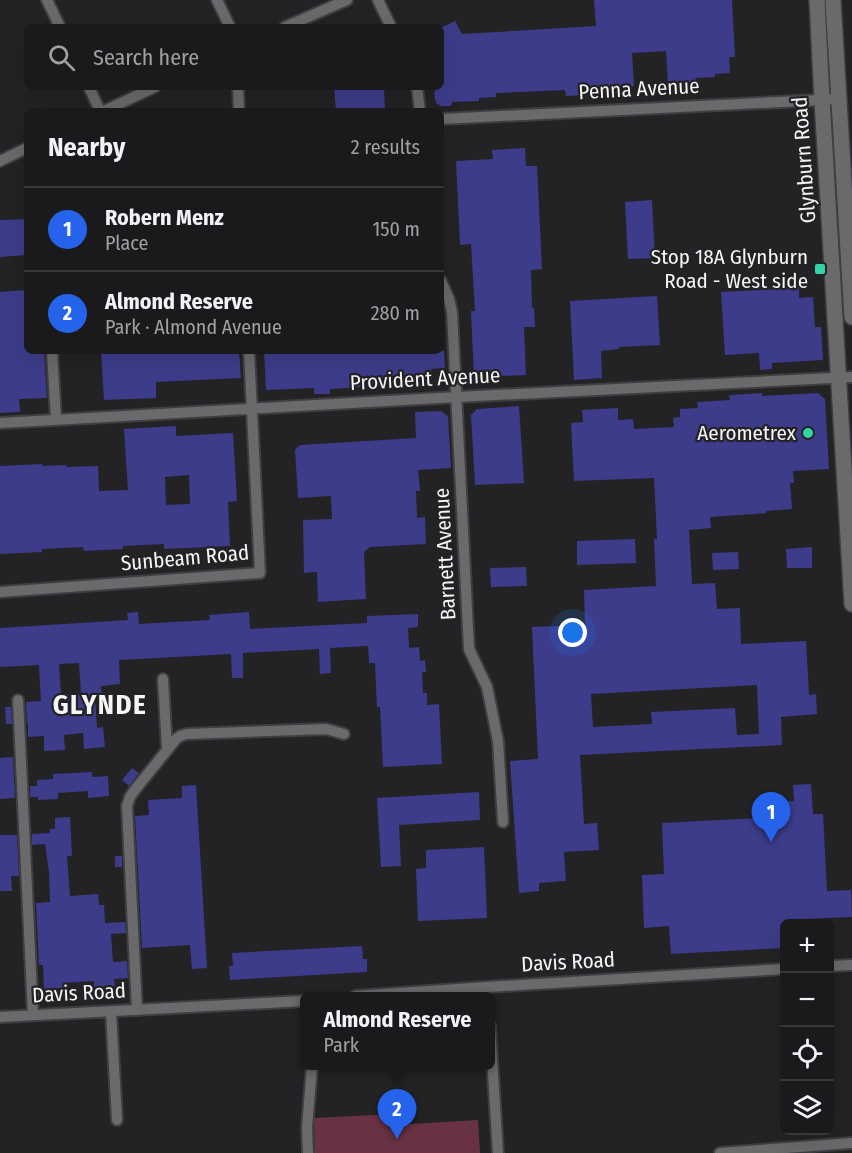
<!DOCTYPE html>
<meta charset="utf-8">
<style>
:root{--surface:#1a1a1c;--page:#232325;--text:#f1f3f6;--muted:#9fa1a3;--line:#38383b;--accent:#2563eb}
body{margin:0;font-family:"Fira Sans Condensed",sans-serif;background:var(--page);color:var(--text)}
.controls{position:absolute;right:18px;bottom:18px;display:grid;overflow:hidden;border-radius:9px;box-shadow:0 6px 24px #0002}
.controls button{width:54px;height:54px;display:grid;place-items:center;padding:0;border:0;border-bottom:2px solid var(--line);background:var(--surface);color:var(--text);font:30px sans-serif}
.you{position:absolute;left:573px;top:633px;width:21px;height:21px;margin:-15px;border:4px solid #fff;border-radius:50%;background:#1a73e8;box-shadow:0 0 0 9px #1a73e833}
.badge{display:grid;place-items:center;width:39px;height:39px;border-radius:50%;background:var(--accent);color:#fff;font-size:20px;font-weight:700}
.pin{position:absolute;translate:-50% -50px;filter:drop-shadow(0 2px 3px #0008)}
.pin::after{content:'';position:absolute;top:32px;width:21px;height:18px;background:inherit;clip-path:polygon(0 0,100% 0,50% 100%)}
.popup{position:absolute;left:300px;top:992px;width:195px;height:78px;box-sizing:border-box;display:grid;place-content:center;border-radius:9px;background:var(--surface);filter:drop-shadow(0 2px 4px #0005);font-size:20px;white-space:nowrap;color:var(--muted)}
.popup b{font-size:22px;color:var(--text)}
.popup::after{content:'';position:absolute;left:50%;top:100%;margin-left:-12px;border:12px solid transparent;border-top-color:var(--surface)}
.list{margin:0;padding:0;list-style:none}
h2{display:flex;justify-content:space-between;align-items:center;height:78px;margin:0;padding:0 24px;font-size:26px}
h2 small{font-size:20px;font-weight:400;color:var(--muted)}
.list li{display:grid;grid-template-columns:39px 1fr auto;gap:18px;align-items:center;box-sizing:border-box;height:84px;padding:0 24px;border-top:2px solid var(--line)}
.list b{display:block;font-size:22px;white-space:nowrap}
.list p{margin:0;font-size:20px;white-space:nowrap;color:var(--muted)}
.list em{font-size:20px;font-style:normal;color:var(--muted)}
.icon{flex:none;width:33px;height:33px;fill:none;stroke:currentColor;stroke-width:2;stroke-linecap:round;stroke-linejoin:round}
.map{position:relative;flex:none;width:852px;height:1153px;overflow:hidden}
.search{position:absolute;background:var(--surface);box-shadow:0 6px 24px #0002;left:24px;top:24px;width:420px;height:66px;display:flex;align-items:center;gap:15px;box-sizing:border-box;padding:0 21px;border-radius:9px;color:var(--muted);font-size:22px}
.panel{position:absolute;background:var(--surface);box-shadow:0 6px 24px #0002;left:24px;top:108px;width:420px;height:246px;border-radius:9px}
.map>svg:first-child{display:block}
.green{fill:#693242}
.building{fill:#3d3c8a;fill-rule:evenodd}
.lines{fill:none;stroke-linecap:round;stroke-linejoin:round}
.minor-casing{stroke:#3f3e41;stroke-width:14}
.secondary-casing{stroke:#3f3e41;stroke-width:18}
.minor{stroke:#6a696c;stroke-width:10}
.secondary{stroke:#6a696c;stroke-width:15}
.poi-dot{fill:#35d4a7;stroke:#232225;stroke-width:2}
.labels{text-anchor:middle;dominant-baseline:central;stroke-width:4.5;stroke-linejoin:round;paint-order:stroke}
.street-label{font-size:21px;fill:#f5f4f6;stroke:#232225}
.poi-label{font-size:21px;fill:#f5f4f6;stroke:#232225;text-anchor:end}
.district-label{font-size:27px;font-weight:bold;letter-spacing:1.5px;fill:#f5f4f6;stroke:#232225}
</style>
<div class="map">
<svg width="852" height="1153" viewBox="0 0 852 1153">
<rect width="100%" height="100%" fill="#232225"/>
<path class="green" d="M395,1114l1,11 82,-5 2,33h-165l-1,-35z"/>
<path class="building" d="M594,0h138l3,57h-6l1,16 -15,1v3l-19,1v6l-28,1 -2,-34 -34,2 2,33 -35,2 1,6 -34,2 -1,-6 -69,3v4l-17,1v3l-27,1 -1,4h-10l-5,-3 -2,-9 3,-7h4v-59l14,-7 7,13 134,-8z
M334,87h50l1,24h-49z
M525,148l1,18h11l5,103 -11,1 1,38h2l1,19h-11l2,48 -52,2 -3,-66h4l-4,-67 -11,1 -4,-84 37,-2 -1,-9z
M652,200l3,58 -27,1 -3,-57z
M27,219v36l-27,2v-37z
M799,288v10l14,-1 2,30h6l2,33 -51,3v6l-12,1 -1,-17 -34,2 -4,-63z
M27,290v61h17l3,47 -28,1 1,13 -20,1v-121z
M657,296l3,49 -41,2v2l-18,2 1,27 -28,2 -4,-79z
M101,351h138l2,27 -85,4v16l-52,2z
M264,351h180l1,17 -14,1 1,10 -56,3v4l-46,3v5h-16v-6l-48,2z
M762,393v3l56,-3 7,6 4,70 -36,2 1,12h-4l2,26 -26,2v2l-56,4 1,11 -22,2 3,54 23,-1 2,26 23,-1 1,36 65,-3 3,54 7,-1 1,20 -36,3 1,28 -202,10 4,69 13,-1 2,27 -35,2 2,29 -27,2v8l-20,2 -9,-132 28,-2 -6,-132 53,-2 -1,-35 72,-4 -2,-47h3l-3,-61 -80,3 -3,-58 12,-1 -1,-12 36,-2v12l15,-1 1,10 40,-2 -1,-9 7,-1v-8l18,-1 -1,-6 33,-2 -1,-5zM757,685l2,49 -22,1 -2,-27 -84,4 1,12 -59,3 -2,-33z
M519,406l5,77 -49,2 -4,-70 6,-6z
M441,411l7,5 3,52 -33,2 2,21h-4l1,27 8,-1 1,27 -56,3 -6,5 2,47 -48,3 -1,-30 -13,1 -1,-53 29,-1 -1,-23 -33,2 -3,-48 5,-5 116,-7 -1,-26z
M176,426v10l57,-3 4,68 -9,1 2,44 -66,3v-5l-41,2v3l-39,2 -1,-4 -41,2v3l-42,2v-88l42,-2v2l24,-1 1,2 31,-1 1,25 29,-1 -4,-61zM189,475l1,29 -24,1 -1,-28z
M635,539l1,24 -59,2v-24z
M812,547v21h-25l-1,-19z
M738,552l1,17 -26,1 -1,-17z
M526,567l1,19 -36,1 -1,-19z
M138,612l1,12 71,-4 -1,-5 40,-3 1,17 117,-6v-7l51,-2v13l-10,1 1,20 10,-1 1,14 5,-1 1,12h-4l1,21h4v12l12,-1 3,60 -59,3 -3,-60h-3l-2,-44h-6l-1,-17 -38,2 1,25 -11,1 -1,-25 -76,4v25h-11l-1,-24 -112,6 1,24 -19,2 1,11h-7l2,31 6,-1 2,20 -21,2 -1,-16 -19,2 1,15 -21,1v-15l-16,1v-14h-1l-1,-21 15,-1 -2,-36 -39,2v-39l128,-8 -1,-7zM79,663l2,31 -20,1 -2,-31z
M5,707h6l1,17h-6z
M13,757l2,41 -15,1v-41z
M132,768l7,5 -10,13 -7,-6z
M92,772v5l16,-1 1,20 -21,2v-7l-30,2v6l-20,1v-3h-8v-11h7v-6l16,-1v-5z
M811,784l2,30h10l4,77 24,-1 1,27 -68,3v28l-113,6 -2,-28 -25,2 -2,-53 22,-1 -2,-51 114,-6 -1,-15 19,-1 -1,-16z
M196,785l11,183 -15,1 -2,-24 -48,3 -7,-132 14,-1 -1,-15 34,-2v-12z
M479,792l1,28 -81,5 2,41 -20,1 -4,-69z
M70,817l2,39h-5l3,40 28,-2 1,11h5l1,18 20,-1 1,11 -15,1 2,28 14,-1 1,17 -14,1 1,7 -21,1v-6l-30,2v5l-20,1 -1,-24h-4l-3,-62 14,-1 -1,-29 -4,-29 -13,1v-11l18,-1v-4h5v-11z
M0,835h17l2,41h-8l1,15h-12z
M484,847l3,71 -69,3 -2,-52 10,-1v-18z
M115,856h7v11h-7z
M362,946l1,13h4v13l-137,8 -1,-14h4l-1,-13z"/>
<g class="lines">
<defs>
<path id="minor" d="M47,0l13,27
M217,0l13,27
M378,0l13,27
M285,27l62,-27
M89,87l11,24
M238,87l1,24
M417,87l3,24
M104,111l51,-24
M441,119l398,-20
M0,161l27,-13
M441,281l8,18 3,13 17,337 18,38 11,54 5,81
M52,351l4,68
M0,423l457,-26 395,-20
M0,592l260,-19 -11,-222
M163,679l4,70
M18,700l15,315
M830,966l22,-1
M355,996l132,-9 297,-18
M137,1010l-10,-204 3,-9 4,-6 42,-52 4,-3 7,-2 139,-5 18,5
M111,1012l6,108
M0,1017l304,-16
M490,1026l8,127
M308,1153l-1,-25 5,-62
M720,1153l132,-10"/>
<path id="secondary" d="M817,0l5,100 30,504
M833,0l19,317"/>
</defs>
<use href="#minor" class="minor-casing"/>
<use href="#secondary" class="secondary-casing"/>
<use href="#minor" class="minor"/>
<use href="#secondary" class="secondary"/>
</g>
<g class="poi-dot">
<rect x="814" y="263" width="12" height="12" rx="3"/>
<circle cx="808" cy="433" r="6"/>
</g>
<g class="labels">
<g class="street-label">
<text transform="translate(639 89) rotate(-3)">Penna Avenue</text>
<text transform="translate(804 160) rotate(-94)">Glynburn Road</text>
<text transform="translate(425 379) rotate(-3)">Provident Avenue</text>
<text transform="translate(445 554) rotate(-93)">Barnett Avenue</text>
<text transform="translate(185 558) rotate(-5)">Sunbeam Road</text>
<text transform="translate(568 962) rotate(-3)">Davis Road</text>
<text transform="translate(79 993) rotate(-3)">Davis Road</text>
</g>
<g class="poi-label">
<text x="808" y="257">Stop 18A Glynburn<tspan x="808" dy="24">Road - West side</tspan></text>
<text x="796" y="433">Aerometrex</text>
</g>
<g class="district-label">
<text x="100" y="705">GLYNDE</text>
</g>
</g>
</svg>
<div class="controls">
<button>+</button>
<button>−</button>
<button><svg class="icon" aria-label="locate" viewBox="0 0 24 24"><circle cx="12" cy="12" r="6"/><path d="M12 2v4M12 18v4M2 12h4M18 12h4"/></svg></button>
<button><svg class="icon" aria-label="layers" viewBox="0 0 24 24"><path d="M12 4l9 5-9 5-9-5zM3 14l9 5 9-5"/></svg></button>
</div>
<div class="you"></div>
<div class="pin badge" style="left:771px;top:842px">1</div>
<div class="pin badge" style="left:397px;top:1139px">2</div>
<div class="popup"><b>Almond Reserve</b>Park</div>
<div class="search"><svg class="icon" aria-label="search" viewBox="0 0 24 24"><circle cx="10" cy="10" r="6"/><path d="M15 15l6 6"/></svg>Search here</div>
<section class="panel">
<h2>Nearby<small>2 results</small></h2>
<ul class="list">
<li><span class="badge">1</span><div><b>Robern Menz</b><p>Place</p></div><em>150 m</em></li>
<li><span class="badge">2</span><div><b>Almond Reserve</b><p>Park · Almond Avenue</p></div><em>280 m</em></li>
</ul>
</section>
</div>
